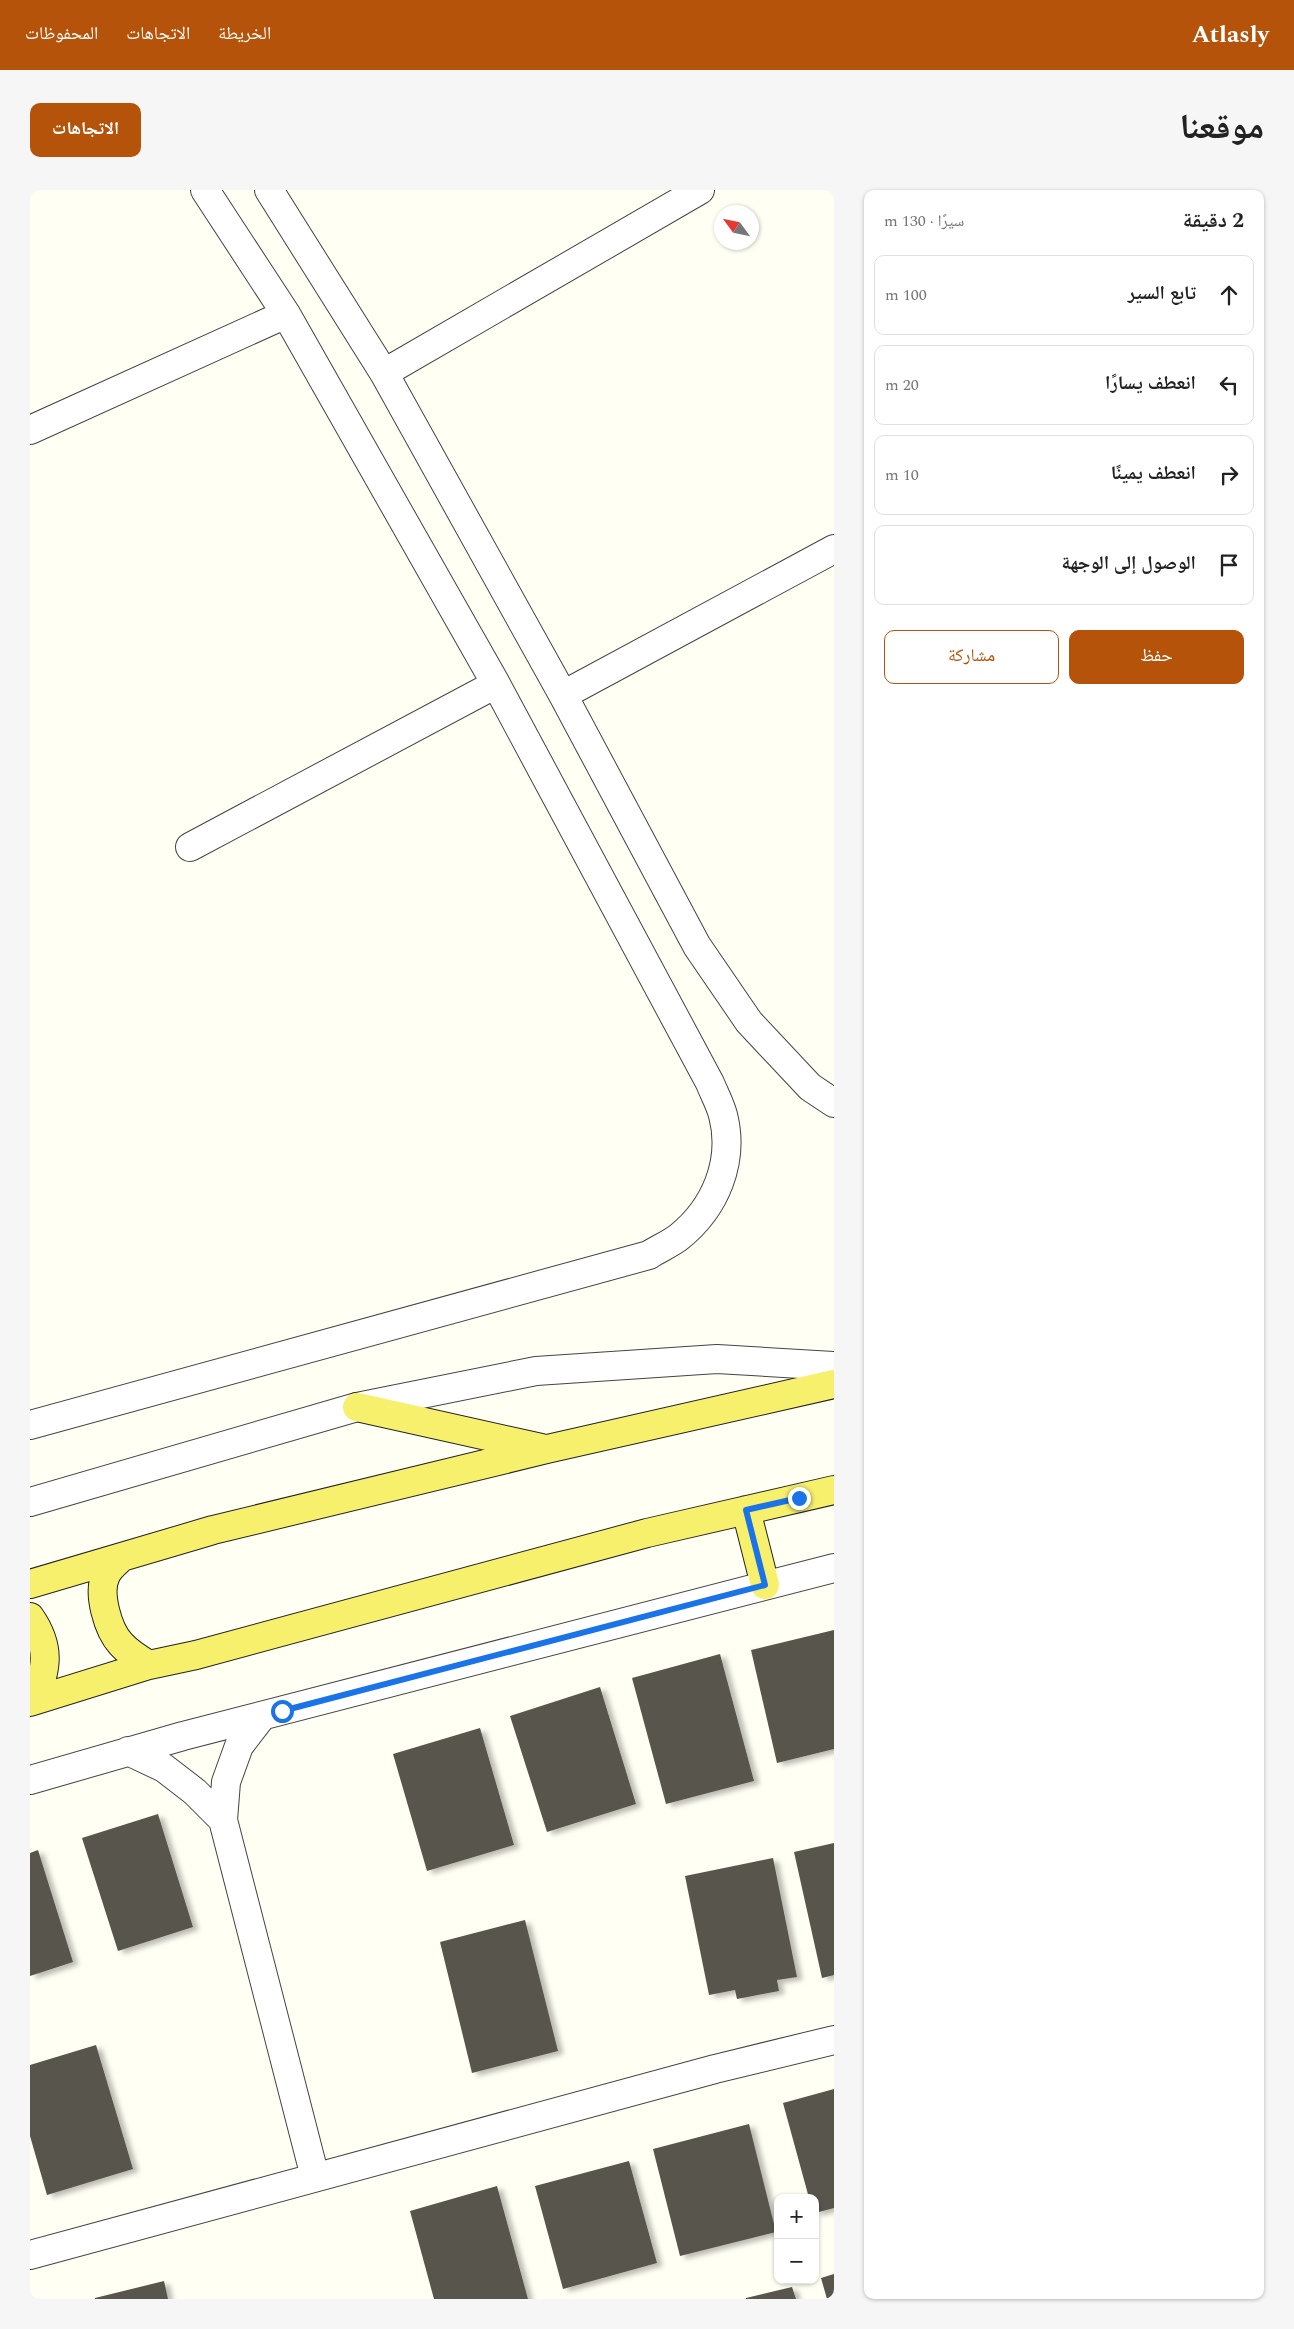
<!DOCTYPE html>
<html lang="ar">
<meta charset="utf-8">
<style>
:root{--surface:#fff;--page:#f6f6f6;--text:#222;--muted:#767676;--line:#e0e0e0;--accent:#b45309}
body{margin:0;font-family:Spectral,"Noto Naskh Arabic",serif;background:var(--page);color:var(--text);direction:rtl}
.controls{position:absolute;right:15px;bottom:15px;display:grid;overflow:hidden;border-radius:10px;box-shadow:0 1px 4px #0004}
.controls button{width:45px;height:45px;display:grid;place-items:center;padding:0;border:0;border-bottom:1px solid var(--line);background:var(--surface);color:var(--text);font:25px sans-serif}
.compass{position:absolute;left:684px;top:15px;width:45px;height:45px;border-radius:50%;background:var(--surface);box-shadow:0 1px 4px #0004;rotate:303deg}
.stop{position:absolute;width:15px;height:15px;margin:-11px;border:4px solid #1a73e8;border-radius:50%;background:#fff}
.stop.end{background:#1a73e8;border-color:#fff;box-shadow:0 1px 5px #0008}
.list{margin:0;padding:0;list-style:none}
h2{display:flex;justify-content:space-between;align-items:center;height:65px;margin:0;padding:0 20px;font-size:21px}
h2 small{font-size:16px;font-weight:400;color:var(--muted)}
.list li{display:grid;grid-template-columns:32px 1fr auto;gap:15px;align-items:center;box-sizing:border-box;height:80px;margin:0 10px 10px;padding:0 10px;border:1px solid var(--line);border-radius:10px}
.list b{display:block;font-size:19px;white-space:nowrap}
.list em{font-size:16px;font-style:normal;color:var(--muted)}
.actions{display:flex;gap:10px;padding:15px 20px}
.actions a{flex:1;padding:11px 0;border:1px solid var(--accent);border-radius:10px;text-align:center;font-size:18px;color:var(--accent)}
.actions .main{background:var(--accent);color:#fff}
.icon{flex:none;width:28px;height:28px;fill:none;stroke:currentColor;stroke-width:2;stroke-linecap:round;stroke-linejoin:round}
.map{position:relative;flex:none;width:804px;height:2109px;overflow:hidden;direction:ltr;border-radius:10px}
header{display:flex;align-items:center;gap:30px;box-sizing:border-box;height:70px;padding:0 25px;background:var(--accent);color:#fff}
header strong{font-size:24px}
nav{display:flex;gap:28px;margin-inline-start:auto;font-size:18px}
.intro{display:flex;align-items:center;justify-content:space-between;box-sizing:border-box;height:120px;padding:0 30px}
h1{margin:0;font-size:35px}
.button{padding:12px 22px;border-radius:10px;background:var(--accent);color:#fff;font-size:18px;font-weight:700}
main{display:flex;gap:30px;padding:0 30px}
aside{flex:1;background:var(--surface);border-radius:10px;box-shadow:0 1px 4px #0004}
.map>svg:first-child{display:block}
.building{fill:#59544d;filter:url(#shadow)}
.lines{fill:none;stroke-linecap:round;stroke-linejoin:round}
.minor-casing{stroke:#444;stroke-width:30}
.major-casing{stroke:#222;stroke-width:30}
.minor{stroke:#fff;stroke-width:28}
.major{stroke:#f7f06c;stroke-width:28}
.route{stroke:#1a73e8;stroke-width:6}
</style>
<header>
<strong>Atlasly</strong>
<nav><a>الخريطة</a><a>الاتجاهات</a><a>المحفوظات</a></nav>
</header>
<div class="intro"><h1>موقعنا</h1><a class="button">الاتجاهات</a></div>
<main>
<aside>
<h2>2 دقيقة<small>سيرًا · 130 m</small></h2>
<ul class="list">
<li><svg class="icon" aria-label="ahead" viewBox="0 0 24 24"><path d="M12 20V5M6 11l6-6 6 6"/></svg><div><b>تابع السير</b></div><em>100 m</em></li>
<li><svg class="icon" aria-label="left" viewBox="0 0 24 24"><path d="M17 20v-9H6M10 6l-5 5 5 5"/></svg><div><b>انعطف يسارًا</b></div><em>20 m</em></li>
<li><svg class="icon" aria-label="right" viewBox="0 0 24 24"><path d="M7 20v-9h11M14 6l5 5-5 5"/></svg><div><b>انعطف يمينًا</b></div><em>10 m</em></li>
<li><svg class="icon" aria-label="arrive" viewBox="0 0 24 24"><path d="M6 21V4h12l-3 4 3 4H6"/></svg><div><b>الوصول إلى الوجهة</b></div></li>
</ul>
<div class="actions"><a class="main">حفظ</a><a>مشاركة</a></div>
</aside>
<div class="map">
<svg width="804" height="2109" viewBox="0 0 804 2109">
<defs>
<filter id="shadow"><feDropShadow dx="5.5" dy="3" stdDeviation="2.5" flood-color="#0004"/></filter>
</defs>
<rect width="100%" height="100%" fill="#fffff4"/>
<path class="building" d="M804,1440v119l-57,14 -26,-113z
M690,1464l34,127 -88,23 -34,-126z
M570,1497l36,117 -89,28 -37,-116z
M450,1538l34,117 -87,26 -34,-117z
M128,1624l35,113 -75,24 -36,-113z
M804,1653v132l-12,3 -28,-126z
M8,1660l35,112 -43,14v-123z
M743,1668l24,119 -20,3 2,11 -42,8 -2,-9 -26,5 -24,-119z
M495,1730l33,131 -86,22 -32,-131z
M66,1855l37,124 -86,26 -17,-59v-71z
M804,1899v119l-19,5v-15h-6l-26,-95z
M719,1934l27,108 -96,24 -27,-107z
M599,1971l28,102 -94,26 -28,-103z
M467,1996l31,113h-94l-24,-88z
M804,2084v25h-7l-6,-21z
M134,2091l4,18h-73v-1z
M762,2097l4,12h-50v-1z"/>
<g class="lines">
<defs>
<path id="minor" d="M239,0l115,183 179,322 134,251 52,76 61,65 24,16
M354,183l316,-183
M0,240l256,-116
M533,505l271,-146
M160,657l306,-163
M0,1235l619,-170c9,-6 21,-11 30,-18 36,-29 56,-75 44,-122 -3,-11 -9,-22 -13,-32l-214,-399 -210,-370 -81,-124
M0,1312l327,-95 179,-36 181,-12 117,7
M232,1526l-23,30 -13,36 -3,38 92,357
M98,1561l36,17 31,24 28,28
M0,1590l153,-44 651,-168
M0,2065l685,-186 119,-29"/>
<path id="major" d="M327,1217l184,41
M716,1320l19,75
M92,1367c-5,5 -13,11 -16,18 -9,18 2,55 15,69 8,9 18,15 28,21
M0,1394l183,-54 334,-81 287,-65
M0,1427c21,30 17,52 4,83
M0,1512l119,-37 47,-10 451,-122 187,-43"/>
</defs>
<use href="#minor" class="minor-casing"/>
<use href="#major" class="major-casing"/>
<use href="#minor" class="minor"/>
<use href="#major" class="major"/>
</g>
<g class="lines">
<path class="route" d="M252,1521l483,-126 -19,-75 53,-12"/>
</g>
</svg>
<div class="controls">
<button>+</button>
<button>−</button>
</div>
<svg class="compass" viewBox="-18 -18 36 36"><path d="M0-13l5 13h-10z" fill="#e53935"/><path d="M0 13l5-13h-10z" fill="#767676"/></svg>
<div class="stop" style="left:252px;top:1521px"></div>
<div class="stop end" style="left:769px;top:1308px"></div>
</div>
</main>
